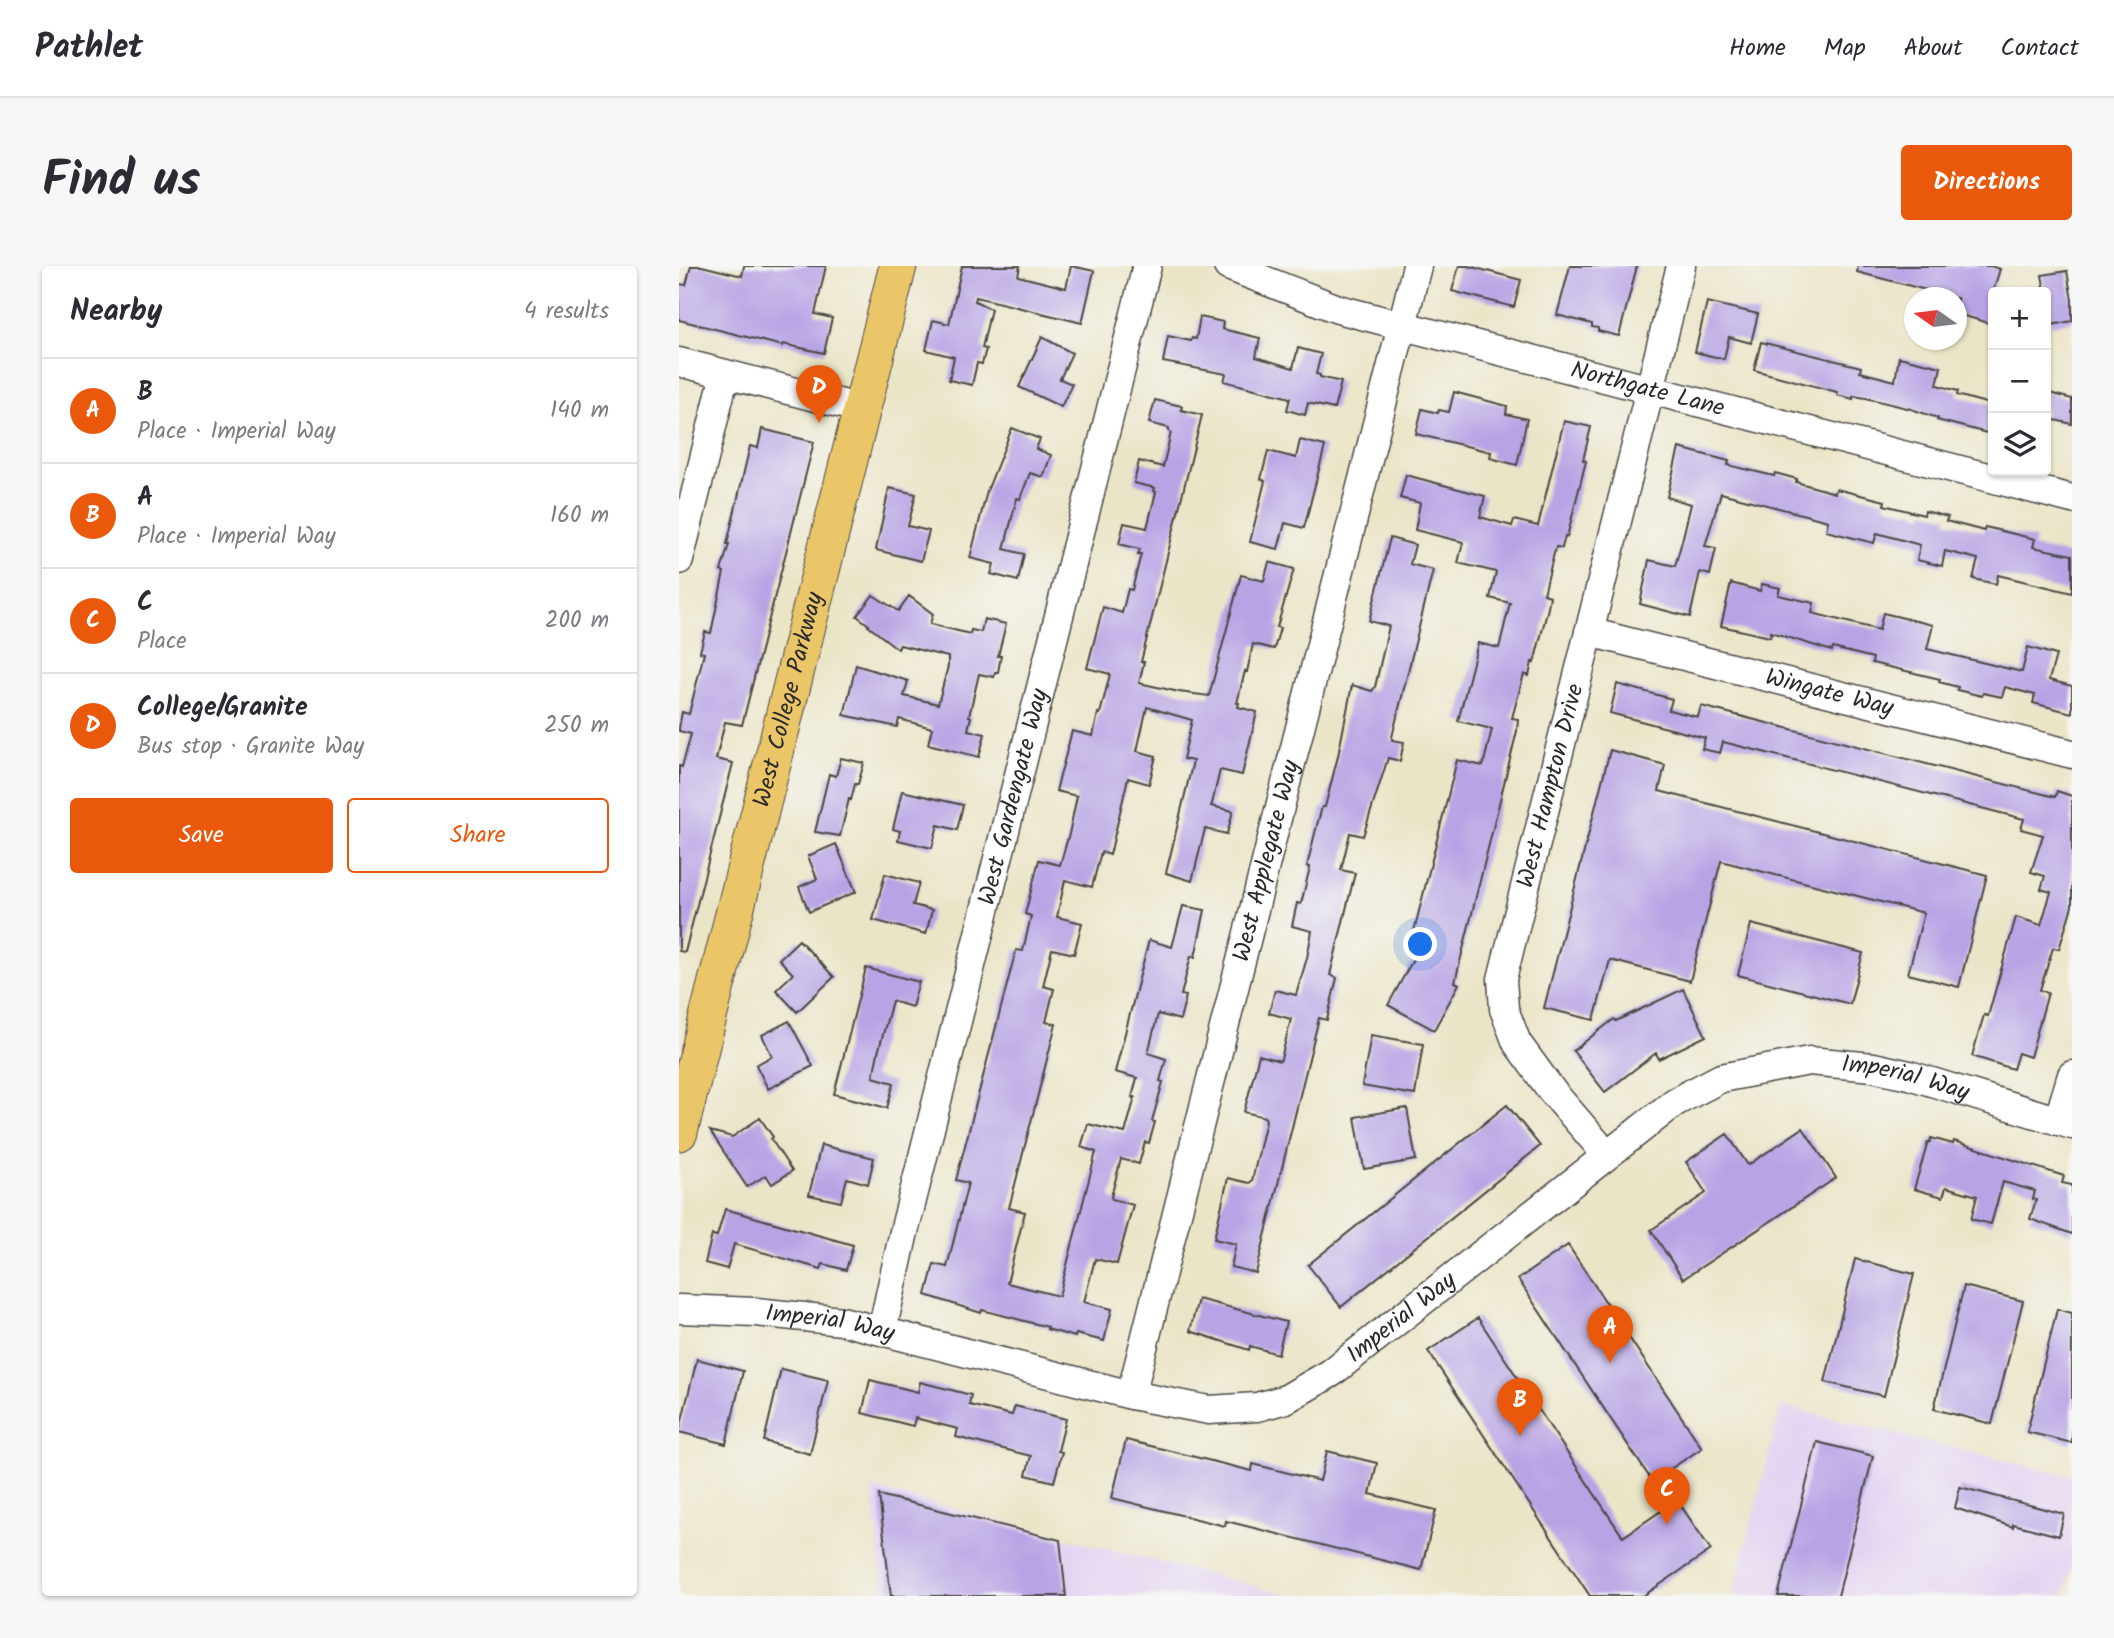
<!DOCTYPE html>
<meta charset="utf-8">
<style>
:root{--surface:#fff;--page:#f7f7f7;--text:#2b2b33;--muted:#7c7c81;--line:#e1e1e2;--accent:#ea580c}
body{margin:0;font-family:Kalam,sans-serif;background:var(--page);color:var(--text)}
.controls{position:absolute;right:21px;top:21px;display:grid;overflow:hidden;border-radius:7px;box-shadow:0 2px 5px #0004}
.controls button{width:63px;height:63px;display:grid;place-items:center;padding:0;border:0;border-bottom:2px solid var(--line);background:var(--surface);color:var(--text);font:35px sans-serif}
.compass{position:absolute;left:1225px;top:21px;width:63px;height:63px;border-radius:50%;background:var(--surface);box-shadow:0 2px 5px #0004;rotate:284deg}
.you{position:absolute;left:742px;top:679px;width:24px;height:24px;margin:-18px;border:5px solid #fff;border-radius:50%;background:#1a73e8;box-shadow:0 0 0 10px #1a73e833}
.badge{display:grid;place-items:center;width:46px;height:46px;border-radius:50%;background:var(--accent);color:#fff;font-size:23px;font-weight:700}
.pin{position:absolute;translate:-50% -58px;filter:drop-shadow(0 2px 4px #0008)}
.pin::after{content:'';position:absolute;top:37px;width:24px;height:21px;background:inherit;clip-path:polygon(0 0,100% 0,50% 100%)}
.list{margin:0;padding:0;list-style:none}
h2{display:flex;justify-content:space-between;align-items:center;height:91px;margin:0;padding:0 28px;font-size:30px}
h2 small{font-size:23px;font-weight:400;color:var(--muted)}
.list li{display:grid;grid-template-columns:46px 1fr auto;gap:21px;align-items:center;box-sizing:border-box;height:105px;padding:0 28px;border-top:2px solid var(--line)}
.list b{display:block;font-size:26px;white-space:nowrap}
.list p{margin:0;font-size:23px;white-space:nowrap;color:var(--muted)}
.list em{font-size:23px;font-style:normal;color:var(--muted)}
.actions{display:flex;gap:14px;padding:21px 28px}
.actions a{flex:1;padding:16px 0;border:2px solid var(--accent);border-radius:7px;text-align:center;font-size:24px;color:var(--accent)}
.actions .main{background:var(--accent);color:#fff}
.icon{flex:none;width:38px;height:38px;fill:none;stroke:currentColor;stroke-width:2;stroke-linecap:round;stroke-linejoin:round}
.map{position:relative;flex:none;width:1393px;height:1330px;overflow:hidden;border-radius:7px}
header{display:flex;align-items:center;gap:42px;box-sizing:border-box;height:98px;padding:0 35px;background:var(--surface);border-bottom:2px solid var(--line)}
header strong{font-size:33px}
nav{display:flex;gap:38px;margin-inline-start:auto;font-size:24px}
.intro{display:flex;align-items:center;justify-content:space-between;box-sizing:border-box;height:168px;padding:0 42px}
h1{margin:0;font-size:49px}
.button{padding:18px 32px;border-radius:7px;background:var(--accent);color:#fff;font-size:24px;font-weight:700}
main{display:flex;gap:42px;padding:0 42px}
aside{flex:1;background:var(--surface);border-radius:7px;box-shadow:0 2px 5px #0004}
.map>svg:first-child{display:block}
.built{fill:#e3d3f2}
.building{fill:#b8a4e5}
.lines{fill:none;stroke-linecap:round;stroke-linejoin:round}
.minor-casing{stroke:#484743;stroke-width:31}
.major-casing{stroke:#484743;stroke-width:39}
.minor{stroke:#fff;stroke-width:28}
.major{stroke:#ebc669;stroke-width:37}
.labels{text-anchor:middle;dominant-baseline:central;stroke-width:7;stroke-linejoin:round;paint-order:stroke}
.street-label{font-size:24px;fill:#2b2b2b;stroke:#f6f6f2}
</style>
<header>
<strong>Pathlet</strong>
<nav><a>Home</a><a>Map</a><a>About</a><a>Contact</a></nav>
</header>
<div class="intro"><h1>Find us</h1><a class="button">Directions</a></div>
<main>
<aside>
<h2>Nearby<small>4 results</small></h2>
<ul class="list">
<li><span class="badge">A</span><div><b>B</b><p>Place · Imperial Way</p></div><em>140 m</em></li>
<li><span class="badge">B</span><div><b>A</b><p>Place · Imperial Way</p></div><em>160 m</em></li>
<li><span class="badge">C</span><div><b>C</b><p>Place</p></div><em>200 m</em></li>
<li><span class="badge">D</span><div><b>College/Granite</b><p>Bus stop · Granite Way</p></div><em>250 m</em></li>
</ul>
<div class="actions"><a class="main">Save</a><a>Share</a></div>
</aside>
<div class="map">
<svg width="1393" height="1330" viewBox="0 0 1393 1330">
<rect width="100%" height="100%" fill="#f6f6f2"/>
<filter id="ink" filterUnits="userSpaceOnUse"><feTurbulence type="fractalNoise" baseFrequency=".0143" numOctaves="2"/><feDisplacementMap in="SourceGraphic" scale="14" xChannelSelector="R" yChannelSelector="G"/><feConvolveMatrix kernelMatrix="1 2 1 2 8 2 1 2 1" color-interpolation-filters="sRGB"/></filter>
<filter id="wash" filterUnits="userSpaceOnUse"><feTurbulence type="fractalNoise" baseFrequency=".00686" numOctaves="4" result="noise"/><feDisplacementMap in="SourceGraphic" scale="28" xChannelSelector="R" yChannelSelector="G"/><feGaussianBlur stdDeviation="1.57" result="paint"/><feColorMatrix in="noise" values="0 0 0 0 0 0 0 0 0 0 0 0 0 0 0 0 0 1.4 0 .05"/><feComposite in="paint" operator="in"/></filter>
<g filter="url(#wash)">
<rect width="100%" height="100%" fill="#ebe5c8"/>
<path class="built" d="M1102,1140l291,71v88l-8,31h-331z
M193,1222l185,48 236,60h-409z"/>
<g id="blocks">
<path class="building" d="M12,0h11l40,10 2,-10h82l-11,48 17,4 -8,35 -41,-9v2l-104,-26v-36l7,1z
M283,0h58l-2,10 48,12 5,-22 23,5 -12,52 -106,-26 -1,4 16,8 -9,39 4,1 -4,15 -5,-1 -5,22 -23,-5 5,-23 -28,-7 7,-30 16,4z
M780,0h9l53,14 -7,27 -62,-16z
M891,0h67l-18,70 -21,-5v-3l-6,-1v-3l-35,-9z
M1179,0h133l9,3 -7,23v20l-4,11 -32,-9v-16h-33l2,-8 -69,-18z
M1388,5l5,29v21l-21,4 -9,-50z
M1028,36l51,12 -7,29 -22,-6 -5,22 -29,-7z
M521,51l23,5 -1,7 38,9 -4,19 37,11 5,-20 23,6 -5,20 4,1v2l21,5 -7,27 -26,-6 -3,12 -18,-5 3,-12 -66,-17 2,-7 -63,-12 5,-26 23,5 1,-3 4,1z
M363,71l30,16 -12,26 12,5 -11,23 -42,-20z
M1082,76l100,25 -1,5 35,9 4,-24 42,10 -4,18 21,6 -1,4 36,10 -6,28 -50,-13 1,-2 -27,-9 -45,-11 -13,-2v3l-16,-4v-3l-83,-22z
M775,126l53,14 -1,8 21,5 -10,46 -27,-7 1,-6 -75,-18 6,-25 16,4 1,-3 10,2z
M1367,126l26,7v25l-26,-6z
M476,134l27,6 -1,4 21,5 -61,247h3l-5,21 40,9 30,4 32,-121 23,6 5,-19 25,7 -17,58 3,1 -6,21 -21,-5 -6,28 -2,-1 -8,32h2l-1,4 19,5 -15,63 -22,-5 -8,34 -1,2 22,5 -6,23 -22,-5 -13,52 -26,-8 27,-112 -10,-2 9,-39 -45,-13 -10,44 19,5 -7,28 -21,-6 -18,77 -9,-3 -9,35 -27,-7 -8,37 25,6 -8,31 -22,-5 -9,37 11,3 -8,33 10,2 -47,184 16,4 -18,71 52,13 37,-144 -15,-5 7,-23 37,9 10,-36h-3l5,-19 -22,-6 34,-132 23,7 11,-41 22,4 -10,47 -4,-1 -10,39 5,1 -6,24 -22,-6 -10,39 18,6 -6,22 3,1 -11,39 3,1 -6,21 -4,-1 -6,22 -18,-5 -10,38 1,2 21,6 -16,59 -22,-5 -11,43 28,7 -8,32 -28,-7 -1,3 -28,-8 1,-2 -66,-17 -1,3 -55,-18 8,-31 13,3 21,-84 -12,-3 60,-230 7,1 8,-35 -6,-2 14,-54 21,5 9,-31 8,-38 -21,-5 16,-60 21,5 5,-23 2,1 10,-40 -23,-6 16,-61 19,6 6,-24 4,1 9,-36h-3l2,-5 -21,-5 5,-21 23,5 9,-36 -2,-1 1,-3 -21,-5 5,-22 24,6 8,-35 -2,-1v-3l-20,-5z
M885,155l27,6 -8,33 3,1 -19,76 -2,-1 -3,12 -6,-1 -3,10 -9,37 6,2 -2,12 -14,55 -2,-1 -3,14 -5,-2 -12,44 6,1 -1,12 -62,251 4,2 -25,46 -46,-25 33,-60 -10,-2 46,-183 26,6 9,-37 -34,-8 20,-78 21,5 11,-45 -20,-5 6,-26 -38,-9 5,-21 -48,-12 5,-27 -20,-5 6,-23 79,21 -5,21 32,9 2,-6 24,6z
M333,162l28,11 -4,10 15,6 -8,22 -13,-4 -10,26 -3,-1 -13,51 20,5 -6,27 -27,-7 3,-10 -24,-6 17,-67z
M83,163l52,13 -72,283 -17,-3 -9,37 17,4 -48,189 -6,-1v-185l3,1 9,-33 -12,-3v-3l3,-16 7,2 15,-61 -4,-1 5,-20 6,1 13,-61 -3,-1 8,-27h-2l23,-98 8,2z
M621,174l25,6 -21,82 -19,-5 -7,26 -28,-7 15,-61 -4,-2 7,-28 28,7z
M1000,182l50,13 -1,4 46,11 1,-3 22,6 -1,3 39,11 1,-4 49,12 -1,4 40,10 1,-4 23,6 -2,4 38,10 1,-4 50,12 -2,8 39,8v38l-74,-18 -2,9 -23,-5 5,-20 -33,-8 -3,15 -25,-6 3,-15 -43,-12 -3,10 -48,-12 2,-10 -107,-28 -16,53 11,2 -6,27 -10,-3 -10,45 -50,-13 9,-44 26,6 7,-25 9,-37 -24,-7z
M210,222l27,6 -8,32 21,5 -8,30 -45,-11z
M711,272l25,7 -5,19 23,6 -41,167v3l12,2 -4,19 -12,-3 -25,78 -13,-3 -9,37 14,3 -25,102 7,3 -10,42 -8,-2 -63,255 -25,-6 5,-23 -22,-5 14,-61 21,5 3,-2 14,-60 -1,-4 -21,-5 15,-57 21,6 1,-2 10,-40 -22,-6 6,-23 21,5 11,-37 5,-27 -20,-5 5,-23 4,1 9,-37 -3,-1 9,-37 6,-22h3l13,-51 14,-71 20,6 3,-4 14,-61 -20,-5z
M1052,317l29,8 2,-7 18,4 -2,7 36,8 -2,10 67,17 4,-17 50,12 -6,24 95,23 6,-25 28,8 -7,25 23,6v27l-39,-10 2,-8 -30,-8 -3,10 -19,-4 -1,3 -25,-6 1,-3 -19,-5 1,-3 -68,-16 1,-5 -40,-10 -1,3 -61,-19 -1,5 -49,-11z
M194,329l25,16 11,-15 24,18 -3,10 40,10 1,-4 10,2 3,-13 22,5 -8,32h3l-3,16h-3l-1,5 -15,-3 -10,42 2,1 -3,13 17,4 -6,23 -51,-13 4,-16 -33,-9 -2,8 -53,-12 12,-50 52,16 -4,15 34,8 10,-38v-9l-48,-12 -2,4 -30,-23 1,-1 -12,-9z
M938,418l55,15 -3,11 29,7 3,-11 354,91 2,-6 15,5v110l-13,43 -6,-1 -13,42 8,3 -18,64 -12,-4 -5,16 -41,-13 12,-41 4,1 28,-99 25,8 10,-33 -10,-3 4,-13 -14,-4 12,-37 -22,-6 3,-10 -265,-68 -36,-9 -3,11 -18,-4 3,-11 -95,-25z
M931,484l55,15 -6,26 328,84 -28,112 -51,-13 16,-61 -203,-52 -31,120 -80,-21 -16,60 -50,-12z
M162,492l23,5 -6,21h-3l-4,16 -2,-1 -9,37 -25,-4 14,-58 7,2z
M223,525l61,14 -6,25 -19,-5 -6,23 -34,-8 2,-9 -7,-2z
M157,578l20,48 -47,20 -10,-25 18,-8 -9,-23z
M206,608l34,9 -6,22 19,5 -6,24 -53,-14z
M1072,658l112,29 -13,51 -112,-29z
M120,674l35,37 -37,35 -21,-22 17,-16 -14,-15z
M187,702l53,14 -7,25 -20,-6 -14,52 -5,24 21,6 -7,25 -53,-14z
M1004,723l23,47 -47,23 -3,-6 -51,39 -32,-41 41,-32 2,2z
M110,755l24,45 -45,23 -12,-24 16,-9 -10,-21z
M692,769l52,9 -8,51 -53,-9z
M828,839l33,41 -199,161 -33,-42z
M728,842l9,52 -52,9 -9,-52z
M81,852l13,19 -2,2 21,32 -20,13 -6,-9 -19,12 -37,-56 22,6z
M1124,862l33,50 -153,101 -32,-49 55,-37 -20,-31 41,-28 21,31z
M1252,872l22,6 1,-3 110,35 -2,7 10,2v49l-42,-15 6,-19 -3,-1 2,-8 -32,-9 -12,42 -20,-5 6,-23 -31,-9 -3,10 -29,-8 14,-47h2z
M142,879l53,13 -6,26 -21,-6 -6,24 -32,-7z
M46,943l128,36 -7,25 -23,-6 -2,5 -87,-25 -7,25 -22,-6 7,-28 5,1z
M889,979l134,203 -50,33 -134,-202z
M1176,993l59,15 -30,122 -59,-14z
M1285,1020l59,15 -31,123 -58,-15z
M519,1033l88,23 -8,32 -28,-8 -1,4 -59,-19z
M1378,1043l15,4v130l-45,-11z
M799,1052l145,219 54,-37 34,50 -68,46h-53l-162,-245z
M18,1093l46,12 -17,73 -47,-12z
M102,1103l47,11 -18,74 -46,-13z
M191,1114l48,12 2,-10 51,13 -2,10 43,10 3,-9 51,13 -8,32 4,1 -8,30 -28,-7 5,-19 -75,-19 2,-8 -43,-11 -2,8 -51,-13z
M447,1174l126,31 1,-7 67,17 7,-30 50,12 -7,31 66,16 -15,60 -195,-49 -1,5 -113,-28z
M1138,1176l56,14 -35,140h-60z
M1281,1221l104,27 -5,22 -46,-12v3l-58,-19z
M200,1229l181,45 6,56h-175z"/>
</g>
</g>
<g filter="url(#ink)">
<use href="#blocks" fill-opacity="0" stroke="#484743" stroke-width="2"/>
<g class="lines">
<defs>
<g id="minor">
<path id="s1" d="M549,0l110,43 734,190"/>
<path d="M0,96l183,47"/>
<path d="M0,294l46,-186"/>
<path id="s2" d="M910,366l483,122"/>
<path d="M1379,855l14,-46"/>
<path id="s3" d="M927,888l-54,-63 -35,-48 -13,-34 -2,-30 179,-713"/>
<path id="s4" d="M0,1043l77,3 86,9 289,74 78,15 48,-3 29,-8 45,-26 344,-271 46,-24 88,-17 64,6 36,8 163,50"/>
<path id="s5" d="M203,1065l21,-95 244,-970"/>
<path id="s6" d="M452,1129l286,-1129"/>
</g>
<g id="major">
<path id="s7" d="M0,866l219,-866"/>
</g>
</defs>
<use href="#minor" class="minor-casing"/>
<use href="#major" class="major-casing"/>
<use href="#minor" class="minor"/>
<use href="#major" class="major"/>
</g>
</g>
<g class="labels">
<g class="street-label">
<text stroke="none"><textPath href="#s1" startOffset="438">Northgate Lane</textPath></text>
<text stroke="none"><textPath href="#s2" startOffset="248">Wingate Way</textPath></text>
<text stroke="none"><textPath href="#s7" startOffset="446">West College Parkway</textPath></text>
<text stroke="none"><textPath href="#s3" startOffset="408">West Hampton Drive</textPath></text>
<text stroke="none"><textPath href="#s5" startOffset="550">West Gardengate Way</textPath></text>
<text stroke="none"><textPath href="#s6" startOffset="551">West Applegate Way</textPath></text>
<text stroke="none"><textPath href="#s4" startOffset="1349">Imperial Way</textPath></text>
<text stroke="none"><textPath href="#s4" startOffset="761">Imperial Way</textPath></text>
<text stroke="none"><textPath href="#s4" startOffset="152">Imperial Way</textPath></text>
</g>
</g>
</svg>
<div class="controls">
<button>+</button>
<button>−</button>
<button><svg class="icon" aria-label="layers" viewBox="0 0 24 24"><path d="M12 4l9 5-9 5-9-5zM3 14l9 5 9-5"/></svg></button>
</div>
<svg class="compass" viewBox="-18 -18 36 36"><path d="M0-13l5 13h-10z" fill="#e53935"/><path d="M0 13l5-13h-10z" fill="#7c7c81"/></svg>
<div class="you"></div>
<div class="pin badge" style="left:931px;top:1097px">A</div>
<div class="pin badge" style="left:841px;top:1170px">B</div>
<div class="pin badge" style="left:988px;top:1259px">C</div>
<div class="pin badge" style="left:140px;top:157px">D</div>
</div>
</main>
